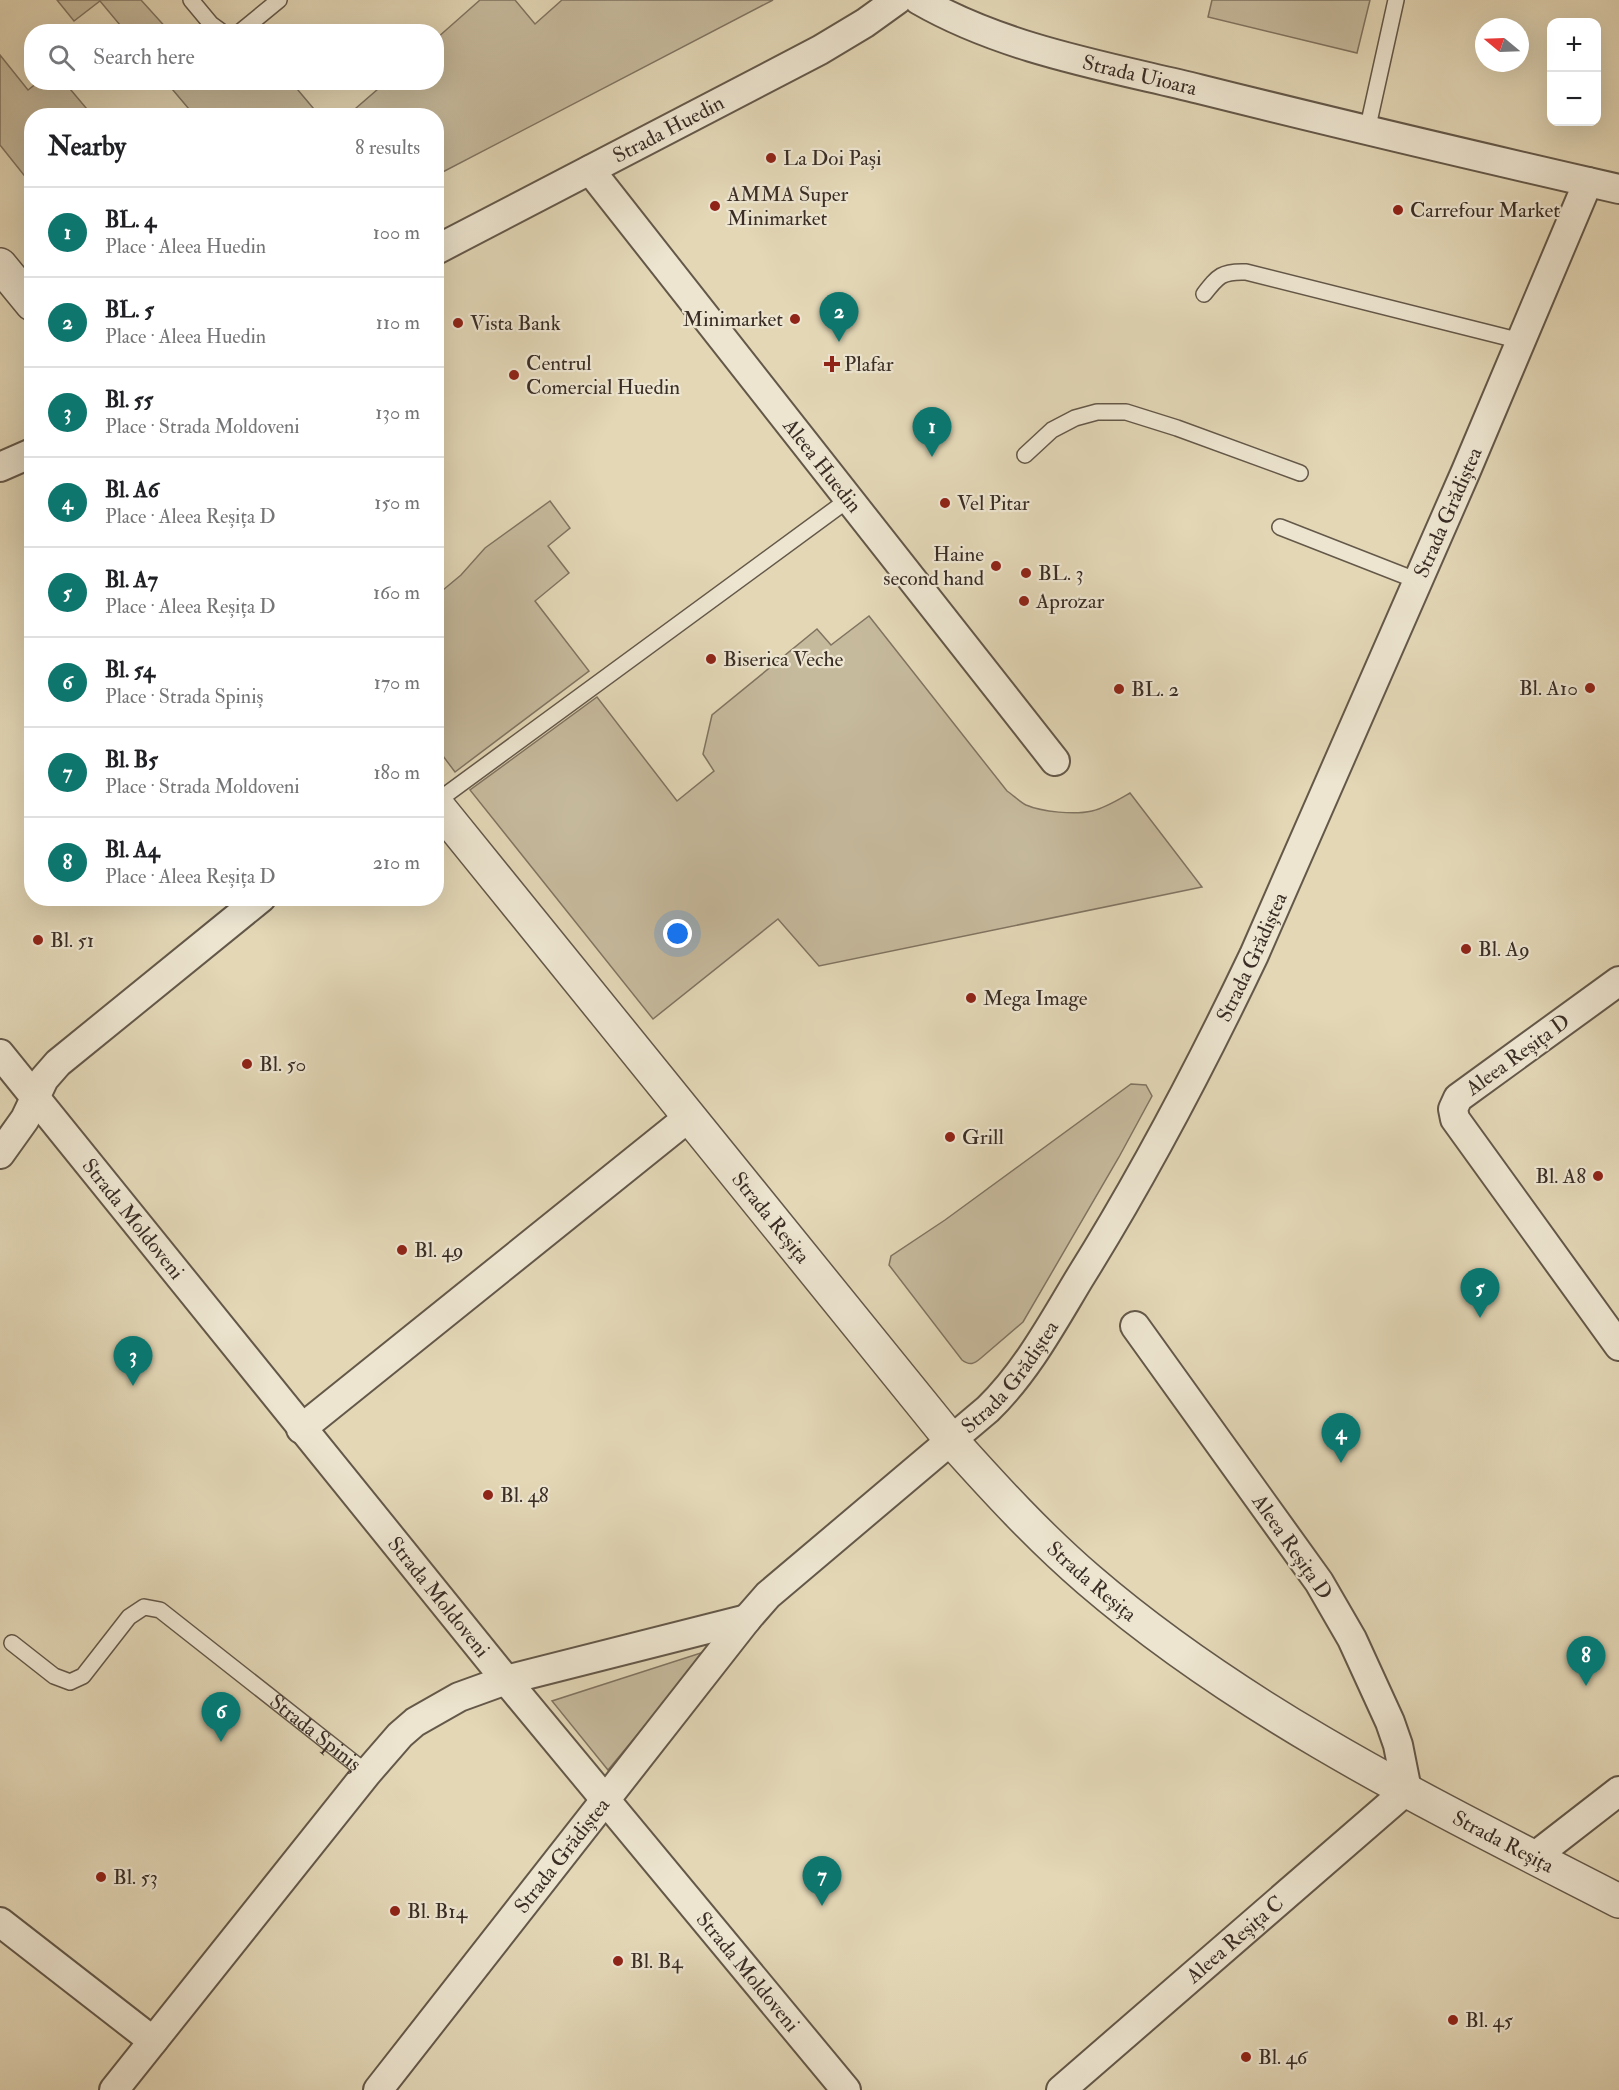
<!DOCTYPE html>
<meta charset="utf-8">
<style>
:root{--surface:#fff;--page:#f2f2f2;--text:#202124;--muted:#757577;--line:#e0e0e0;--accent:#0f766e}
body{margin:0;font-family:"IM FELL Double Pica",serif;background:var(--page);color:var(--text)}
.controls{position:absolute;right:18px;top:18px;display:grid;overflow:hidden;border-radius:12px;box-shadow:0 6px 24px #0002}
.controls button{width:54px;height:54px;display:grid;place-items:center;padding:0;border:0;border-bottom:2px solid var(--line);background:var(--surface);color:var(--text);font:30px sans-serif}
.compass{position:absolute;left:1475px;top:18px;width:54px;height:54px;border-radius:50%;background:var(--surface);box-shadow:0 6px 24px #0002;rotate:289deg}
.you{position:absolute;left:678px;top:934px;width:21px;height:21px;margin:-15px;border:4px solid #fff;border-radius:50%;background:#1a73e8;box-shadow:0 0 0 9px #1a73e833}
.badge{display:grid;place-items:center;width:39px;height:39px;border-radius:50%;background:var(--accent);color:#fff;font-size:20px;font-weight:700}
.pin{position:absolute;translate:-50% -50px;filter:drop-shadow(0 2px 3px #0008)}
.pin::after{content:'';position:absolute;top:32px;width:21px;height:18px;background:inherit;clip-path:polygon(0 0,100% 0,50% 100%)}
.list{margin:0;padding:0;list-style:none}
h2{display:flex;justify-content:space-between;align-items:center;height:78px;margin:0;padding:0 24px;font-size:26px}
h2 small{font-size:20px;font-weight:400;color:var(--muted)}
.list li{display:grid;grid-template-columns:39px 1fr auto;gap:18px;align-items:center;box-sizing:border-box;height:90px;padding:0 24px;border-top:2px solid var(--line)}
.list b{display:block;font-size:22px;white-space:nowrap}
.list p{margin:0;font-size:20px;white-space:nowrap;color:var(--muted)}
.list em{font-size:20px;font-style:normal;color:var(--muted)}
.icon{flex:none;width:33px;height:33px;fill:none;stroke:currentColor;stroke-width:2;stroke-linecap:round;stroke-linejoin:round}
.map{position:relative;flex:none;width:1619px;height:2090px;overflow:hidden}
.search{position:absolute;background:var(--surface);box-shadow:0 6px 24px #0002;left:24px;top:24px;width:420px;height:66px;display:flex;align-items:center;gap:15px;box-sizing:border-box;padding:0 21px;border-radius:24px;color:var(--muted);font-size:22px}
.panel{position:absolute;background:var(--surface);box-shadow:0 6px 24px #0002;left:24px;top:108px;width:420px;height:798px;border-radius:24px}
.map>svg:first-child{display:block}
.green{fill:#c6ba9d;stroke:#807461;stroke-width:1.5}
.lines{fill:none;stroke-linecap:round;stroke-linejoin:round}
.service-casing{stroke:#645849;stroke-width:18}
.minor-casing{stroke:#645849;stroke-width:32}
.tertiary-casing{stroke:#645849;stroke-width:36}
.service{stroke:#ede5d0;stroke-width:15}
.minor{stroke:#ede5d0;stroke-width:28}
.tertiary{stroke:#ede5d0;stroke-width:33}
.poi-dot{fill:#8f2418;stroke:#ede5d0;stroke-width:2}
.labels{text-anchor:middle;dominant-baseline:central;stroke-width:4.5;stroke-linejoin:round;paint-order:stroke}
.street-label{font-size:21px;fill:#3a2d25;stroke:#ede5d0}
.poi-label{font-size:21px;fill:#3a2d25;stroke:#ede5d0;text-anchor:start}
</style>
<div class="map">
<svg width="1619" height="2090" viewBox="0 0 1619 2090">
<rect width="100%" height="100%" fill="#e3d7b6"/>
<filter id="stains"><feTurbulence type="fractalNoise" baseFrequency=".00333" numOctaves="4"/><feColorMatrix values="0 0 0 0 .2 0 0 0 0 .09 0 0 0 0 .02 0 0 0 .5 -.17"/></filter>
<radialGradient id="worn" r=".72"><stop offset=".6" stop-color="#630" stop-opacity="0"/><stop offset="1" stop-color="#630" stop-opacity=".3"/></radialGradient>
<path class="green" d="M57,0h84l28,31h-44l-25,-30 -26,20z
M480,0h35l20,24 27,-24h211l-336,175 -1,-59 -88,-1 37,-32 51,-1 1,-44z
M1212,0h158l-13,53 -149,-36z
M0,55l28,35 9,-7h28l27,32 -60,1 -1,68 -31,-39z
M167,83h125l27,32h-125z
M550,501l20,27 -22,18 21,27 -34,28 54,70 -134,101 -18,-24v-153l24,-20 24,-27z
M869,616l138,175c6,4 13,11 19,14 16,7 49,10 66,6 13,-3 26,-11 38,-18l72,94 -383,79 -41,-47 -125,100 -183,-229 127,-93 80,104 37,-30 -11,-17 9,-39 105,-86 14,16z
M1131,1084l15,1 6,11 -33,61 -96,165 -42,36c-7,6 -11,8 -19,2l-73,-95 2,-9 54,-36z
M707,1651l-99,119 -56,-69z"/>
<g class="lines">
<defs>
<g id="service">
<path d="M191,0l20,24 11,8"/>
<path d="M240,32l39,-32"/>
<path d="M1367,131l29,-131"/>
<path d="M1204,294c14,-18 18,-23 42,-22l275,69"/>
<path d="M1025,455l27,-25 23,-12 22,-6h29l51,16 123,45"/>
<path d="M1280,527l138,54"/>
<path d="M436,802l413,-303"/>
<path id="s1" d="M12,1643l42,33 16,6 13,-6 46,-59 15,-10 16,3 207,163"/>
</g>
<g id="minor">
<path id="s2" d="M919,0c85,49 186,66 280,89 140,35 280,68 420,100"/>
<path id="s3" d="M590,170l465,591"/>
<path id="s4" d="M436,250l384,-200 45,-27 32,-23"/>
<path d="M0,467l32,-14"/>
<path d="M1619,981l-161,117 -5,11 2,10 164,227"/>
<path id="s5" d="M0,1054l506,626 340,410"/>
<path d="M0,1154l25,-35 19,-40 14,-16 203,-165"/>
<path d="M301,1429l388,-312"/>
<path d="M1534,1857l85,-66"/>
<path d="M0,1922l153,119"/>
<path d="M114,2090l253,-317 33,-38 15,-13 44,-25 47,-17 241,-61"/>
<path id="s6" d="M378,2090l369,-471 21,-24 220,-186c38,-37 64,-85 91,-130 65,-104 122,-213 175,-324l212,-484 122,-289"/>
<path id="s7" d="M1061,2090l346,-300 -9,-45 -8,-23 -38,-83 -33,-57 -184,-256"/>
</g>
<g id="tertiary">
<path d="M0,265l32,39"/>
<path id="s8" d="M436,804l516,637c43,48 87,96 137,139 157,135 347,227 530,321"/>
</g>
</defs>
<use href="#service" class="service-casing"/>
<use href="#minor" class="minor-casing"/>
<use href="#tertiary" class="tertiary-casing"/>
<use href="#service" class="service"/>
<use href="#minor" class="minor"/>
<use href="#tertiary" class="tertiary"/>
</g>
<g class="poi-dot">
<circle cx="771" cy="158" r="6"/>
<circle cx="715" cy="206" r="6"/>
<circle cx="1398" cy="210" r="6"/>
<circle cx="795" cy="319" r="6"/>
<circle cx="458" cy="323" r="6"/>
<path d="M829 355h6v6h6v6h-6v6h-6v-6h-6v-6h6z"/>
<circle cx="514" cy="375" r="6"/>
<circle cx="945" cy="503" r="6"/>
<circle cx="996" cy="566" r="6"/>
<circle cx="1026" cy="573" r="6"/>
<circle cx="1024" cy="601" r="6"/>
<circle cx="711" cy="659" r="6"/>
<circle cx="1590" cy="688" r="6"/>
<circle cx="1119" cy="689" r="6"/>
<circle cx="38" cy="940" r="6"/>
<circle cx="1466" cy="949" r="6"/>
<circle cx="971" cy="998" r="6"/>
<circle cx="247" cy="1064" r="6"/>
<circle cx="950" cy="1137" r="6"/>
<circle cx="1598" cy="1176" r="6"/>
<circle cx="402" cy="1250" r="6"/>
<circle cx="488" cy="1495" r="6"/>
<circle cx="101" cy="1877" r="6"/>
<circle cx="395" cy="1911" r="6"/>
<circle cx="618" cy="1961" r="6"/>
<circle cx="1453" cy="2020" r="6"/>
<circle cx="1246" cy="2057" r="6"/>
</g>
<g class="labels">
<g class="street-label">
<text stroke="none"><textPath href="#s2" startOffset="234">Strada Uioara</textPath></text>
<text stroke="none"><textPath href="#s4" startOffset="262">Strada Huedin</textPath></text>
<text stroke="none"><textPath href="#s3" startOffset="376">Aleea Huedin</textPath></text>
<text stroke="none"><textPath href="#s6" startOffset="1929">Strada Grădiștea</textPath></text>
<text stroke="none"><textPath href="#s6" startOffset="1443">Strada Grădiștea</textPath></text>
<text transform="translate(1518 1055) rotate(-36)">Aleea Reșița D</text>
<text stroke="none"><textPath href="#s8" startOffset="532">Strada Reșița</textPath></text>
<text stroke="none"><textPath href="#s5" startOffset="212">Strada Moldoveni</textPath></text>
<text stroke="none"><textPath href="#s6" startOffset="957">Strada Grădiștea</textPath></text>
<text transform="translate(1292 1547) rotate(55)">Aleea Reșița D</text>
<text stroke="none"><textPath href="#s8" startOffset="1018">Strada Reșița</textPath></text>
<text stroke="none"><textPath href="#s5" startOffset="698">Strada Moldoveni</textPath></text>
<text stroke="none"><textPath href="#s1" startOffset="392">Strada Spiniș</textPath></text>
<text stroke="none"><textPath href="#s8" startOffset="1506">Strada Reșița</textPath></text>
<text stroke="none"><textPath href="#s6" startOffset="298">Strada Grădiștea</textPath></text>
<text stroke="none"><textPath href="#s7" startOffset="230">Aleea Reșița C</textPath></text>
<text stroke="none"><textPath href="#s5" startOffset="1184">Strada Moldoveni</textPath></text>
</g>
<g class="poi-label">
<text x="783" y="158">La Doi Pași</text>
<text x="727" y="194">AMMA Super<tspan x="727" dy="24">Minimarket</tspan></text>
<text x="1410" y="210">Carrefour Market</text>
<text x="783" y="319" text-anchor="end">Minimarket</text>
<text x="470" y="323">Vista Bank</text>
<text x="526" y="363">Centrul<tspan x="526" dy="24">Comercial Huedin</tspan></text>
<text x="844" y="364">Plafar</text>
<text x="957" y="503">Vel Pitar</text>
<text x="984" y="554" text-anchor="end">Haine<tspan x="984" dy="24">second hand</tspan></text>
<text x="1038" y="573">BL. 3</text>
<text x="1036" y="601">Aprozar</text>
<text x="723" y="659">Biserica Veche</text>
<text x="1578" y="688" text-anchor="end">Bl. A10</text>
<text x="1131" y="689">BL. 2</text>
<text x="50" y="940">Bl. 51</text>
<text x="1478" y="949">Bl. A9</text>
<text x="983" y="998">Mega Image</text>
<text x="259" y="1064">Bl. 50</text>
<text x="962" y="1137">Grill</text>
<text x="1586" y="1176" text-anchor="end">Bl. A8</text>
<text x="414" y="1250">Bl. 49</text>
<text x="500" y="1495">Bl. 48</text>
<text x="113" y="1877">Bl. 53</text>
<text x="407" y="1911">Bl. B14</text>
<text x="630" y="1961">Bl. B4</text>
<text x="1465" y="2020">Bl. 45</text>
<text x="1258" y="2057">Bl. 46</text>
</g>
</g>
<rect width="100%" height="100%" filter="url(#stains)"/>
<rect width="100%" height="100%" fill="url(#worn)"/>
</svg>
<div class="controls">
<button>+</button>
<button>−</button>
</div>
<svg class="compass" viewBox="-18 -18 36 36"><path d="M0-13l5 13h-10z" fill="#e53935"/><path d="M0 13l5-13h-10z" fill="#757577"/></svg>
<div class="you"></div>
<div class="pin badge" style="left:932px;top:457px">1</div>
<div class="pin badge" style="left:839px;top:342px">2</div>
<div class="pin badge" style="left:133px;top:1386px">3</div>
<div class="pin badge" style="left:1341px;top:1463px">4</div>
<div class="pin badge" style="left:1480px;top:1318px">5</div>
<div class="pin badge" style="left:221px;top:1742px">6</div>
<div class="pin badge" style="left:822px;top:1906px">7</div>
<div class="pin badge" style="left:1586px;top:1686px">8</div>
<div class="search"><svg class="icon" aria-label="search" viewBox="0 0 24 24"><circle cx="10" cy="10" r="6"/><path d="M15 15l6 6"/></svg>Search here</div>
<section class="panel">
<h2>Nearby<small>8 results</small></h2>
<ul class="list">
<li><span class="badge">1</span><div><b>BL. 4</b><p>Place · Aleea Huedin</p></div><em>100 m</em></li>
<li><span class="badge">2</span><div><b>BL. 5</b><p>Place · Aleea Huedin</p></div><em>110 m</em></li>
<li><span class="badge">3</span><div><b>Bl. 55</b><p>Place · Strada Moldoveni</p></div><em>130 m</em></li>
<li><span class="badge">4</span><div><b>Bl. A6</b><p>Place · Aleea Reșița D</p></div><em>150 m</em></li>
<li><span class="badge">5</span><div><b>Bl. A7</b><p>Place · Aleea Reșița D</p></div><em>160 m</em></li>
<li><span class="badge">6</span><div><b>Bl. 54</b><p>Place · Strada Spiniș</p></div><em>170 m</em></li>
<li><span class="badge">7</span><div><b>Bl. B5</b><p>Place · Strada Moldoveni</p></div><em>180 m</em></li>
<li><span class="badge">8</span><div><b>Bl. A4</b><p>Place · Aleea Reșița D</p></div><em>210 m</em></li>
</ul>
</section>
</div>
